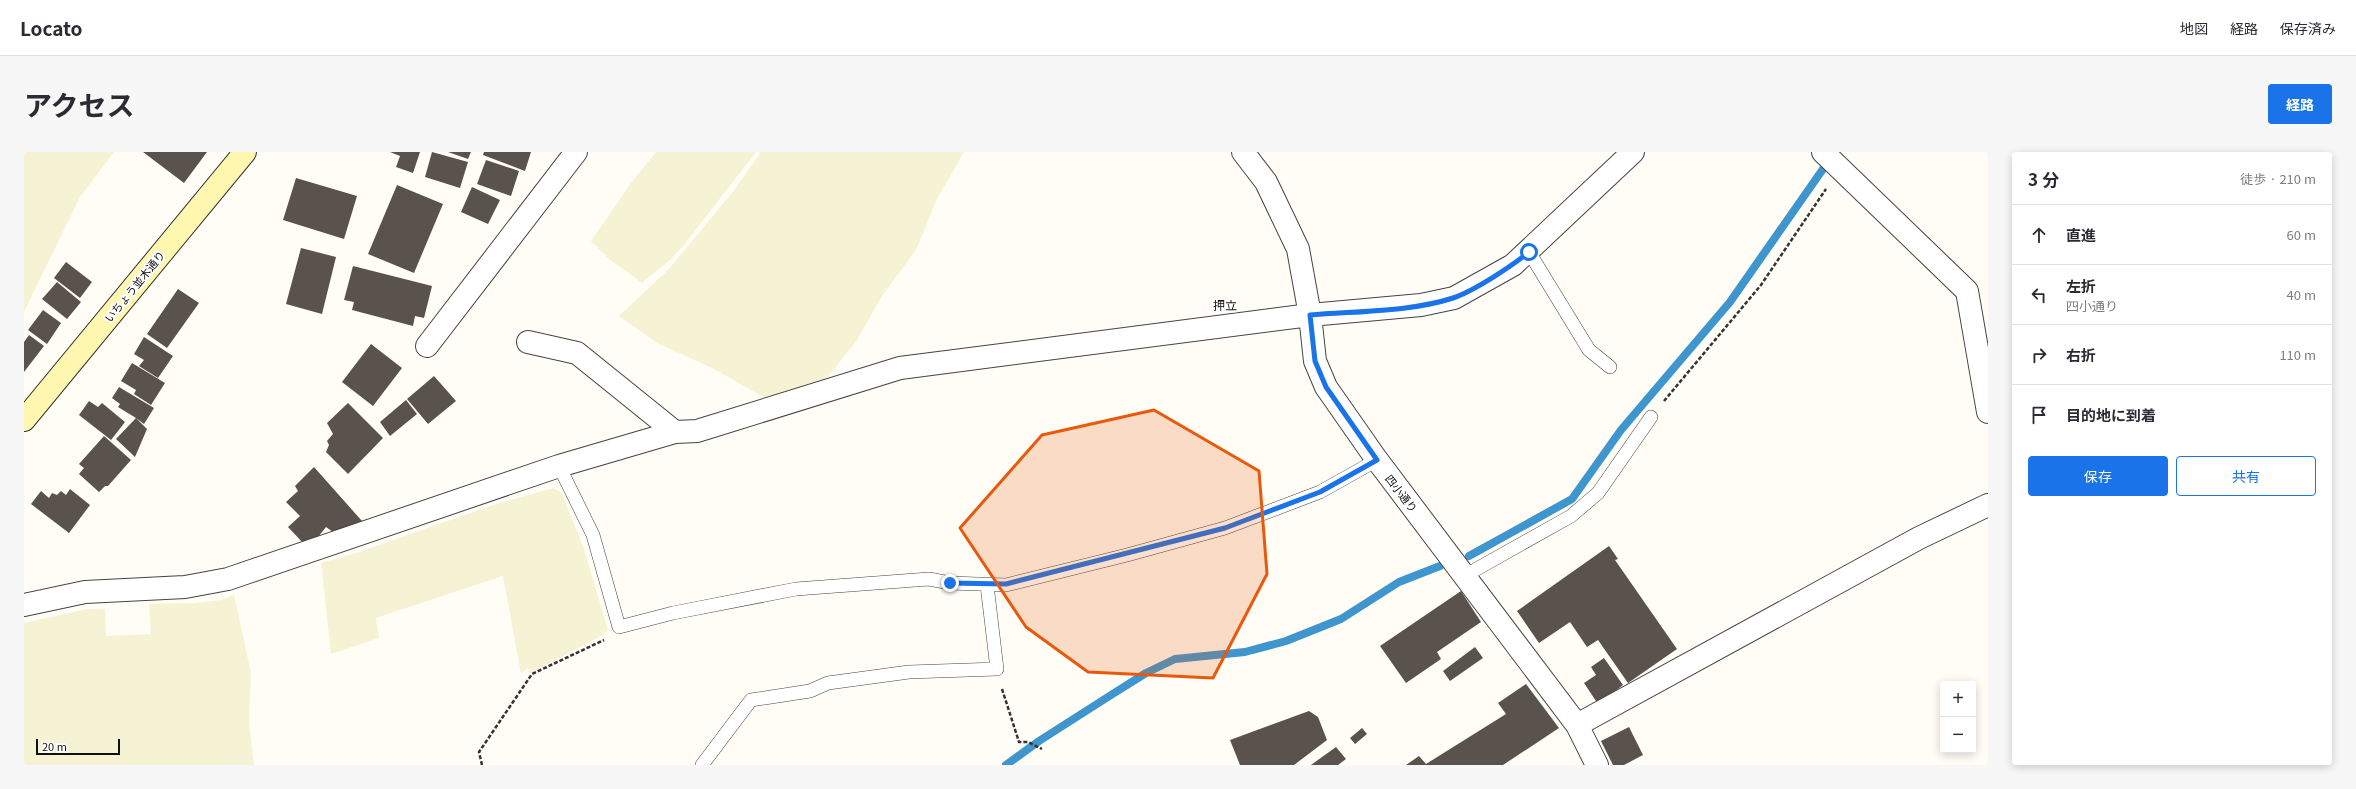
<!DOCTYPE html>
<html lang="ja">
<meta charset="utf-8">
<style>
:root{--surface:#fff;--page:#f7f7f7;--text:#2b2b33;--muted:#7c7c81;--line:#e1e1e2;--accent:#1a73e8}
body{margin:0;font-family:Georgia,"Noto Sans JP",serif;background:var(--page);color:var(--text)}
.controls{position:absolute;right:12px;bottom:12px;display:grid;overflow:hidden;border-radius:4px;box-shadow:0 2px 10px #0003}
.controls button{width:36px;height:36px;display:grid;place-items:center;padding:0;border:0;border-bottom:1px solid var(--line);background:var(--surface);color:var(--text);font:20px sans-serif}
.scale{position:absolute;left:12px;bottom:10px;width:84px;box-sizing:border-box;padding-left:4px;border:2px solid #111;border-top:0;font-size:11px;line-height:14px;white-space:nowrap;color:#111;-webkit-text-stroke:3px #fff;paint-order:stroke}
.stop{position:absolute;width:12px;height:12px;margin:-9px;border:3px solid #1a73e8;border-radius:50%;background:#fff}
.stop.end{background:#1a73e8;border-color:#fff;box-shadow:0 1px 4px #0008}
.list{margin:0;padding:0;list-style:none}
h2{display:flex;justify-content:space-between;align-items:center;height:52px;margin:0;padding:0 16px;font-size:17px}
h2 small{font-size:13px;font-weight:400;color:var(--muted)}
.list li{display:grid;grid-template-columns:26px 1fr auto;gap:12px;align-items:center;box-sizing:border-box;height:60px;padding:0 16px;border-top:1px solid var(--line)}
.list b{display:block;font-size:15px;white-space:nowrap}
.list p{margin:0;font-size:13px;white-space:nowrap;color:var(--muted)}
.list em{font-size:13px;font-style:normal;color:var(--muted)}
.actions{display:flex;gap:8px;padding:12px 16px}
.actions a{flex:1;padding:9px 0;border:1px solid var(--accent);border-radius:4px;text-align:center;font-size:14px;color:var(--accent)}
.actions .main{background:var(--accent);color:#fff}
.icon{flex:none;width:22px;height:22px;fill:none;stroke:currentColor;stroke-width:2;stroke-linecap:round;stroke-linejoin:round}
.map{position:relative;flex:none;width:1964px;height:613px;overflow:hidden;border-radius:4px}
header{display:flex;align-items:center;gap:24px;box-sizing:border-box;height:56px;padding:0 20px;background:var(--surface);border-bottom:1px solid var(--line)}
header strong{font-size:19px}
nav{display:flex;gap:22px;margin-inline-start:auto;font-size:14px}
.intro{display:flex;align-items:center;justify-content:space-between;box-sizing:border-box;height:96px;padding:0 24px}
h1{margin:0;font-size:28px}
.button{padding:10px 18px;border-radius:4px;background:var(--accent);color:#fff;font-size:14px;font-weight:700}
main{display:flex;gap:24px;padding:0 24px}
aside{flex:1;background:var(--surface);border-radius:4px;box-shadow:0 2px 10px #0003}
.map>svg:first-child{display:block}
.farmland{fill:#f6f3d4}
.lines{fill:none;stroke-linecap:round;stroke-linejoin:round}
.stream{stroke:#3f96cf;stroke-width:8}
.building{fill:#5a524d}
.lane-casing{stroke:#444;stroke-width:14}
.street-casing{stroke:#444;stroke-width:24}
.secondary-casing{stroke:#333;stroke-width:24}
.path{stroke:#333;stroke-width:2.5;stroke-dasharray:4 2;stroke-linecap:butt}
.lane{stroke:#fff;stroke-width:13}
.street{stroke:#fff;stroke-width:22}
.secondary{stroke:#fff6b0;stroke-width:22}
.route{stroke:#1a73e8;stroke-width:5}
.marked{fill:#e8590c;fill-opacity:0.2;stroke:#e8590c;stroke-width:3;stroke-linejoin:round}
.labels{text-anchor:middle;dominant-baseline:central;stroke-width:4;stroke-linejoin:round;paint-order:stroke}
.street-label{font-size:11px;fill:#111;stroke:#fff}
.neighbourhood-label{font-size:12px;fill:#111;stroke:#fff}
</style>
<header>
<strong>Locato</strong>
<nav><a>地図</a><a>経路</a><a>保存済み</a></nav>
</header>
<div class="intro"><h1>アクセス</h1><a class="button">経路</a></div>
<main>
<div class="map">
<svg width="1964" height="613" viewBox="0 0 1964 613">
<rect width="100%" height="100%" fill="#fffdf5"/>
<path class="farmland" d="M0,0h90l-34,45 -56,115z
M632,0h100l-72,93 -14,15 -28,23 -33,-24 -18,-18 40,-58z
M737,0h203l-27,47 -21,51 -34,46 -25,44 -37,47 -50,14 -58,-33 -55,-25 -38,-27 50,-47 63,-76z
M529,336l9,5 22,56 24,81 -5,5 -74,39 -1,-6 -7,6 -18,-98 -127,42 3,20 -48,16 -10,-91 38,-11 137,-48z
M210,443l17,78 -2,50 5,42h-230v-142l63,-14h18l1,27 45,-2 -2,-30 46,-1 26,-3z"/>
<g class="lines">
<path class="stream" d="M1445,404l103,-57 49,-69 109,-128 100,-143
M982,613l33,-24 72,-46 35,-22 29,-14 70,-7 41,-11 55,-22 58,-37 41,-16"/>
</g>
<path class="building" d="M119,0h64l-23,31z
M366,0h30l-7,21 -17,-6 4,-11z
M408,0l36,10 -8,26 -35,-11z
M424,0h23l-3,7z
M460,0h47l-6,19 -42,-16z
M462,8l33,11 -8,25 -34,-12z
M272,26l61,18 -13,43 -61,-19z
M373,33l46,19 -29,69 -46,-19z
M448,35l28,13 -12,24 -27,-12z
M277,96l35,9 -14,57 -36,-10z
M42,110l26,20 -12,16 -26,-20z
M329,114l79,20 -8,32 -9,-2 -2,10 -61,-16 2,-8 -10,-2z
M33,130l24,20 -14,17 -25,-20z
M154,137l21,14 -32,45 -20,-14z
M19,158l18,13 -14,21 -19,-14z
M5,183l15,11 -20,26v-30z
M120,185l29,19 -15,22 -19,-12 5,-6 -10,-6z
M347,192l31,24 -29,38 -31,-24z
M108,211l33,20 -14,22 -17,-11 2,-4 -15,-9z
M410,224l22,25 -28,23 -21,-25z
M95,235l35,21 -10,16 -8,-6 11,11 -12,28 -19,-18 20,-21 -18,-11 2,-3 -8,-6z
M382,248l11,14 -27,22 -10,-14z
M65,249l9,6 4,-4 23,19 -14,18 -32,-25z
M324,251l35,35 -35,36 -22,-22 3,-7 -2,-4 6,-7 -6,-11z
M80,284l27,24 -23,26h-3l-6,6 -20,-18 5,-6 -5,-4z
M290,315l48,54 -29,11 -7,-5 -8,10 -15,6 -15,-16 12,-11 -14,-14 12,-11 -3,-5z
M46,337l20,16 -21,28 -38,-29 10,-13 8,7 3,-5 5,2 4,-4 5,4z
M1585,394l9,13 -3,1 62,89 -49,34 -30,-43 -11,7 -17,-25 -31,21 -22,-32z
M1437,439l20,31 -44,30 4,7 -35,24 -26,-37z
M1451,495l8,11 -33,23 -7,-10z
M1580,506l19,27 -25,19 -14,-21 12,-8 -5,-8z
M1502,532l33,44 -56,37h-97l13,-9 7,8 80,-50 -8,-11z
M1285,559l9,6 9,23 -33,25h-54l-10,-25z
M1605,575l14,28 -19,10h-11l-12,-24z
M1338,576l5,6 -12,10 -5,-6z
M1312,595l10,12 -8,6h-27z"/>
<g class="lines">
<defs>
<path id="lane" d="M1505,100l60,98 21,17
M535,314l34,69 26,92 54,-14 123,-24 133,-10 21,4 56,2 121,-30 98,-27 95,-36 57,-32
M1442,423l105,-59 27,-23 53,-76
M678,613l49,-65 59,-9 18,-8 81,-11 88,-3 -10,-84"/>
<path id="street" d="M1219,0l23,30 32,67 12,66 5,46 11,26 51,73 200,265 20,40
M1799,0l144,139 21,121
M504,190l49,11 98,79
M403,194l149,-194
M0,453l61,-13 100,-5 43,-8 331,-113 116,-34 22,-1 203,-63 410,-53 111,-10 33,-7 59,-33 120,-113
M1553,573l342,-187 69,-33"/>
<path id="secondary" d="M0,268l221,-268"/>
</defs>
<use href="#lane" class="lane-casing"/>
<use href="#street" class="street-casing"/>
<use href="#secondary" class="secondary-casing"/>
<path class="path" d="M1640,249l97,-116 65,-96
M978,537l17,53h9l14,7
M458,613l-3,-13 53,-78 72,-34"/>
<use href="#lane" class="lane"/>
<use href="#street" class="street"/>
<use href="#secondary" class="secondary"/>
</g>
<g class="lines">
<path class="route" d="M926,431l56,1 219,-56 95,-36 57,-32 -51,-73 -11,-26 -5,-46c46,-4 100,-3 143,-17 21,-7 59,-32 76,-46"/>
</g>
<path class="marked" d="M1130,258l105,61 8,103 -54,104 -125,-6 -62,-45 -66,-99 82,-93z"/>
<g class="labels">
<g class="street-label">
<text transform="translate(110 134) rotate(-51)">いちょう並木通り</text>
<text transform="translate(1378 341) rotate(52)">四小通り</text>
</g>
<g class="neighbourhood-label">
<text x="1201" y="152">押立</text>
</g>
</g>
</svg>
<div class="controls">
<button>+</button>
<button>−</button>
</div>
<div class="scale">20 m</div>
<div class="stop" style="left:1505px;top:100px"></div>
<div class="stop end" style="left:926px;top:431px"></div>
</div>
<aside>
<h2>3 分<small>徒歩 · 210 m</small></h2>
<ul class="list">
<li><svg class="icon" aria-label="ahead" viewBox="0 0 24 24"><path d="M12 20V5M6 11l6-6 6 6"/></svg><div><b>直進</b></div><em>60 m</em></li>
<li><svg class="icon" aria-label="left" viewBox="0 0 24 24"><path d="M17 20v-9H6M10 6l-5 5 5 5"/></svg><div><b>左折</b><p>四小通り</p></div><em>40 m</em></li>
<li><svg class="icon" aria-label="right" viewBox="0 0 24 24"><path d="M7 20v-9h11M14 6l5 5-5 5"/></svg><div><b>右折</b></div><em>110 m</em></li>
<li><svg class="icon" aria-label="arrive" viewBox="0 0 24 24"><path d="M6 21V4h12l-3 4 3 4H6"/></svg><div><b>目的地に到着</b></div></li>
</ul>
<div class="actions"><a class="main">保存</a><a>共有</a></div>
</aside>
</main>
